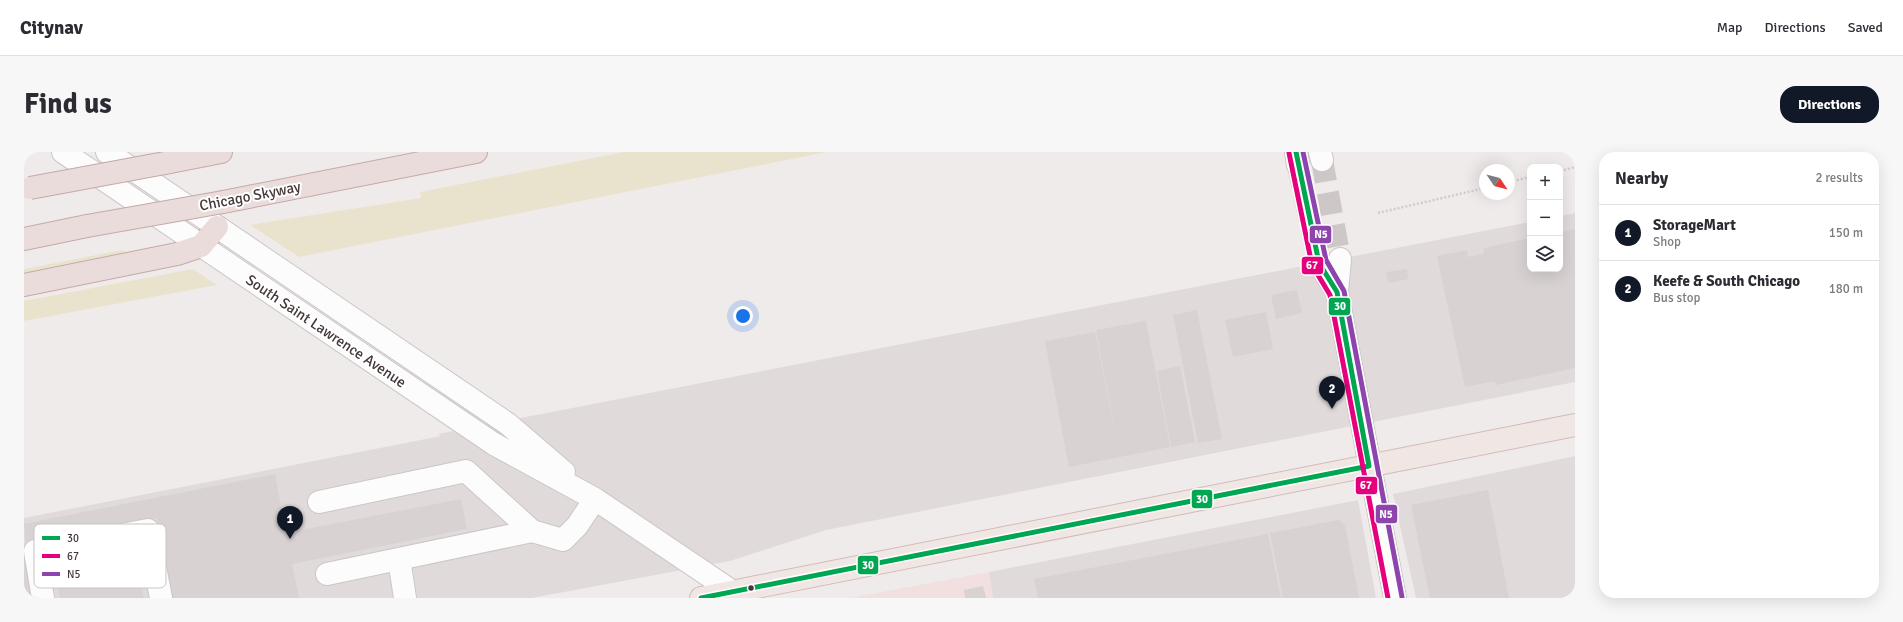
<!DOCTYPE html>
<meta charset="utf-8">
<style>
:root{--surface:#fff;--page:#f7f7f7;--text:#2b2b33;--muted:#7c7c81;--line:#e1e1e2;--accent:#111827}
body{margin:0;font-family:Signika,sans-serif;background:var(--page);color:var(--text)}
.controls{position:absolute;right:12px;top:12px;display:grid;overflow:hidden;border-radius:8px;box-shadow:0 4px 16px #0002}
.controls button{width:36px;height:36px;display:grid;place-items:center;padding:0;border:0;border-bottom:1px solid var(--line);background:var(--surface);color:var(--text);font:20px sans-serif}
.compass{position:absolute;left:1455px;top:12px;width:36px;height:36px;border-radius:50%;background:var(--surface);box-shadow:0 4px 16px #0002;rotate:125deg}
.you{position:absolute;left:719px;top:164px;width:14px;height:14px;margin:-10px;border:3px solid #fff;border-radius:50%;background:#1a73e8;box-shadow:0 0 0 6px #1a73e833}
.badge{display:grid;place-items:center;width:26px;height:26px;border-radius:50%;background:var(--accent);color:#fff;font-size:13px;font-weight:700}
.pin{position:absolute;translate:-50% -33px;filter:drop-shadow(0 1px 2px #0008)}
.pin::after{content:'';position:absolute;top:21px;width:14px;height:12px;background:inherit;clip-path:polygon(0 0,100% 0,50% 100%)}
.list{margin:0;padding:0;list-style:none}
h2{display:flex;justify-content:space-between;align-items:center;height:52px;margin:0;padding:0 16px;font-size:17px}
h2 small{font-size:13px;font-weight:400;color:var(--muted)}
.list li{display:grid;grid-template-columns:26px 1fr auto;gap:12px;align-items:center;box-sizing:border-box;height:56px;padding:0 16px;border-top:1px solid var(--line)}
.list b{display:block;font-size:15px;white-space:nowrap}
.list p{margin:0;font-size:13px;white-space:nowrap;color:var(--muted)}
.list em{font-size:13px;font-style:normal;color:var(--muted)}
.icon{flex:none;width:22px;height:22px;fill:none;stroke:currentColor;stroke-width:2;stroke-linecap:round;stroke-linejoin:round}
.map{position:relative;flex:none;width:1551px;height:446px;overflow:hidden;border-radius:16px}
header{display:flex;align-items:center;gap:24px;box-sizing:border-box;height:56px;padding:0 20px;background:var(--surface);border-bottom:1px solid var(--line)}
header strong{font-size:19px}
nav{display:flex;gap:22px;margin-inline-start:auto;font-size:14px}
.intro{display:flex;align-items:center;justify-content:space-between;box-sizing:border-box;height:96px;padding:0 24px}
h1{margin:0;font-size:28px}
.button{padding:10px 18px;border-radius:16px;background:var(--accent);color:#fff;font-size:14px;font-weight:700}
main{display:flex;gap:24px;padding:0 24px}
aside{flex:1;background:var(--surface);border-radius:16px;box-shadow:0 4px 16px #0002}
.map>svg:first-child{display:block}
.commercial{fill:#f2dfdf}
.industrial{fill:#e1dadb}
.green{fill:#e9e3cd}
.building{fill:#d8d2d2}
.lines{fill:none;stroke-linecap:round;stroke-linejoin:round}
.minor-tunnel{stroke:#cec7c7;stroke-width:22;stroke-dasharray:22 11;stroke-linecap:butt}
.minor-casing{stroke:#ccc7c7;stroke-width:24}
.major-casing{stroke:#d1bcba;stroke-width:24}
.highway-casing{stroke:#c6a9a8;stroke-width:24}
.path{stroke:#d1cccb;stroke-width:2.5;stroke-dasharray:2 2;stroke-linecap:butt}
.minor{stroke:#fdfcfc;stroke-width:22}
.major{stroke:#f0e6e4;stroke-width:22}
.highway{stroke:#eadcdb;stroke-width:22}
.highway-bridge-casing{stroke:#c6a9a8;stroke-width:24;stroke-linecap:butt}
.highway-bridge{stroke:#eadcdb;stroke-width:22}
.bus-1-casing{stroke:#fff;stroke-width:8}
.bus-2-casing{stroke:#fff;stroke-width:8}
.bus-3-casing{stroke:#fff;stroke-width:8}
.bus-1{stroke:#00a651;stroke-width:5}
.bus-2{stroke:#e5007d;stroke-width:5}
.bus-3{stroke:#8e44ad;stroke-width:5}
.bus-dot{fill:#453737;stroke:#fff;stroke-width:1.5}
.labels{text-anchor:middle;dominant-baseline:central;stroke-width:4;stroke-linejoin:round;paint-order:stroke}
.street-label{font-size:15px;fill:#453737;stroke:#fff}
.key{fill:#fff;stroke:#c7c3c3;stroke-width:1}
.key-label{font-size:11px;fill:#453737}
.line-badge{stroke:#fff;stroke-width:1.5}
.badge-label{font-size:11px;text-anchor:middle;font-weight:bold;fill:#fff}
</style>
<header>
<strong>Citynav</strong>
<nav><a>Map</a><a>Directions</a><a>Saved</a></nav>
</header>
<div class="intro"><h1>Find us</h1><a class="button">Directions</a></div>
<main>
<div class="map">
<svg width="1551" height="446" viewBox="0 0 1551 446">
<rect width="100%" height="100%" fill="#f0ebeb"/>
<path class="commercial" d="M965,420l4,26h-143z"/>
<path class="industrial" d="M1551,61v169l-749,148 -96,31 -198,37h-508v-80l417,-82 -3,-2 1092,-212v47h30v-53z
M1551,304v142h-159l-23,-104z
M1334,348l18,98h-383l-4,-26z"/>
<path class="green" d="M600,0h203l-528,105 -49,-32 171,-27 -1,-6z
M98,98l7,3 -105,21v-5z
M169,117l24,16 -193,36v-20z"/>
<path class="building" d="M1551,77v139l-79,17 -1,-4 -30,6 -28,-131 30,-6 1,7 15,-3 1,-6 46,-10v31h30v-37z
M1383,117l1,10 -20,4 -2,-11z
M1273,138l5,23 -26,6 -5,-24z
M1173,158l25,129 -24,4 -25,-128z
M1242,160l7,37 -40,8 -8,-37z
M1122,169l24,126 -50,10 -24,-127z
M1071,180l25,125 -51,10 -24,-126z
M1156,214l15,76 -24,5 -14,-76z
M251,322l11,59 175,-34 6,30 -175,35 7,34h-127l-15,-80 -131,26 -2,-20z
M1464,338l21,108h-79l-19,-93z
M1315,368l6,5 14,73h-76l-13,-65z
M1244,382l13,64h-243l-4,-19z
M110,398l10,48h-84l-7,-31z
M0,408h1l7,38h-8z
M959,434l3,12h-21l-1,-8z"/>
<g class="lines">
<path class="minor-tunnel" d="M1298,8l18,99
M1274,13l21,98"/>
<defs>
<path id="minor" d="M39,0l431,292 101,55 147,99
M83,0l401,272 56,48
M1272,0l2,13
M1296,0l2,8
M1316,107l-3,33 58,306
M1295,111l18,29
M295,350l147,-31 66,60
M375,407l6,39
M303,422l205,-43 31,9 14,-14 18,-27
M19,446l-8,-47 113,-21 13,68"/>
<path id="major" d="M677,446l874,-173"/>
<path id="highway" d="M141,11l56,-11
M199,50l253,-50
M0,87l63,-13
M0,133l153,-31 24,-8 16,-19"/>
</defs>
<use href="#minor" class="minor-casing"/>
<use href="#major" class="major-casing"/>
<use href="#highway" class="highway-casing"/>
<path class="path" d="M1536,19l15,-4
M1485,30l21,-5
M1354,61l107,-25"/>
<use href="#minor" class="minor"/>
<use href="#major" class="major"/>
<use href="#highway" class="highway"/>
<defs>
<path id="highway-bridge" d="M6,36l135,-25
M63,74l136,-24"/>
</defs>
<use href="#highway-bridge" class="highway-bridge-casing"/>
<use href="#highway-bridge" class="highway-bridge"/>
<defs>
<path id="bus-1" d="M1272,0l23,111 18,29 32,174
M677,446l668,-132"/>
<path id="bus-2" d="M1265,1l23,112 18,30 58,303"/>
<path id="bus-3" d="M1279,0l23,108 18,31 58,306"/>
</defs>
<use href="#bus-1" class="bus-1-casing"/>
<use href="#bus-2" class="bus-2-casing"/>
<use href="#bus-3" class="bus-3-casing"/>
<use href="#bus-1" class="bus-1"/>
<use href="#bus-2" class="bus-2"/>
<use href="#bus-3" class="bus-3"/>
</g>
<circle class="bus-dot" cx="727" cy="436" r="3.5"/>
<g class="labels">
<g class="street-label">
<text transform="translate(226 44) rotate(-11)">Chicago Skyway</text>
<text transform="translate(302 179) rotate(34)">South Saint Lawrence Avenue</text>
</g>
</g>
<rect x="10" y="372" width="132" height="64" rx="6" class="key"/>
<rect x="18" y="384" width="18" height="4" fill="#00a651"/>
<rect x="18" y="402" width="18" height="4" fill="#e5007d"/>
<rect x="18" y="420" width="18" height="4" fill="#8e44ad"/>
<g class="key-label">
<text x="43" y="390">30</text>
<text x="43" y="408">67</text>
<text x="43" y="426">N5</text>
</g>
<g class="line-badge">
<rect x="1285" y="73" width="23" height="19" rx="4" fill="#8e44ad"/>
<rect x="1277" y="104" width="23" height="19" rx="4" fill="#e5007d"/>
<rect x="1304" y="145" width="23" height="19" rx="4" fill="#00a651"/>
<rect x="1331" y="324" width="23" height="19" rx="4" fill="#e5007d"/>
<rect x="1167" y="337" width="22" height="20" rx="4" fill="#00a651"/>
<rect x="1351" y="352" width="23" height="20" rx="4" fill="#8e44ad"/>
<rect x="833" y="403" width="22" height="20" rx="4" fill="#00a651"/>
</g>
<g class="badge-label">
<text x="1297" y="86">N5</text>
<text x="1288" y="117">67</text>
<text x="1316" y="158">30</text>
<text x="1342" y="337">67</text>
<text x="1178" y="351">30</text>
<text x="1362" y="366">N5</text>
<text x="844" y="417">30</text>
</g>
</svg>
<div class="controls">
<button>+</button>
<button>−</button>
<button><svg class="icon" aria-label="layers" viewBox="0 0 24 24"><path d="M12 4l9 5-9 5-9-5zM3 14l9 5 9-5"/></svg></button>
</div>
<svg class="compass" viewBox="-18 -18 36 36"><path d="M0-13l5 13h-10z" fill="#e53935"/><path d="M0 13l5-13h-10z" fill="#7c7c81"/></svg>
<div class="you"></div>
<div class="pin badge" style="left:266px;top:387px">1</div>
<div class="pin badge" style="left:1308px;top:257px">2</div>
</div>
<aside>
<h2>Nearby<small>2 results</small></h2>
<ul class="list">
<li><span class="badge">1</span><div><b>StorageMart</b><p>Shop</p></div><em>150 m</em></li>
<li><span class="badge">2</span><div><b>Keefe &amp; South Chicago</b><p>Bus stop</p></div><em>180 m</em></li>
</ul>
</aside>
</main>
